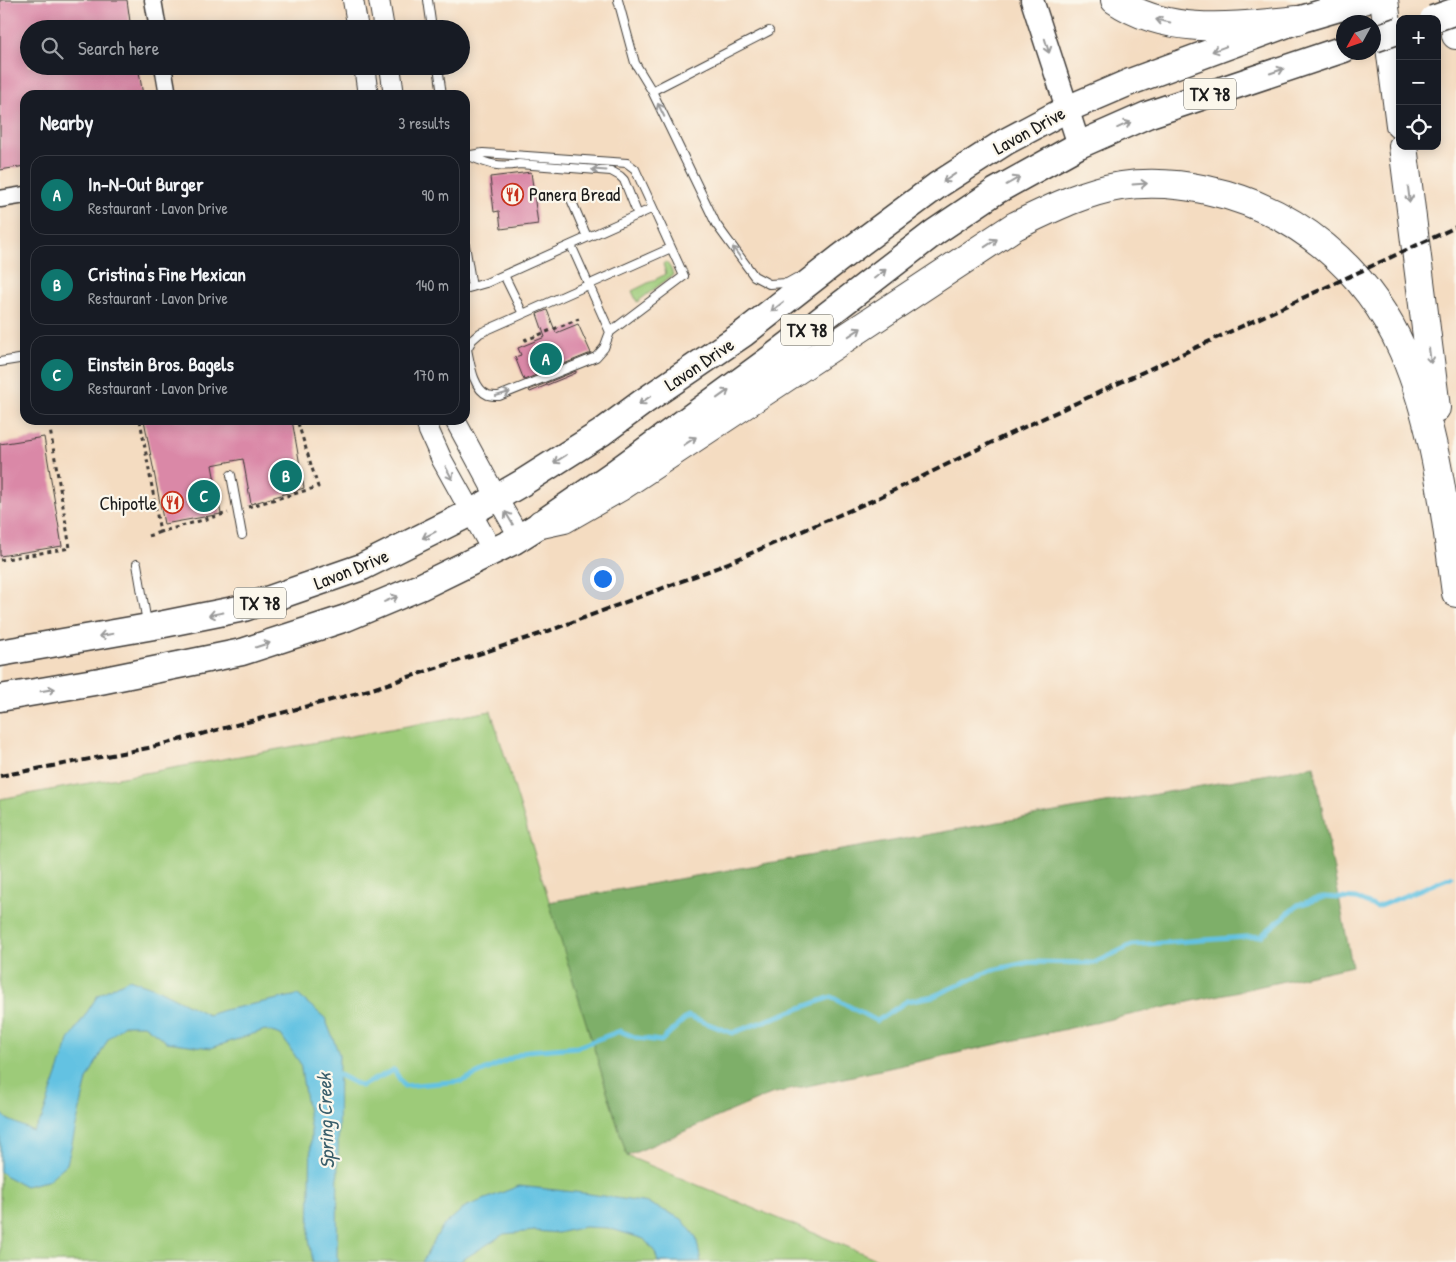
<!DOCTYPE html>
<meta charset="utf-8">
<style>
:root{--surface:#171b24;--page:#20242c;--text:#f1f3f6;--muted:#9ea1a6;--line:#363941;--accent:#0f766e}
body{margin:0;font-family:"Patrick Hand",sans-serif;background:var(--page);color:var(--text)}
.controls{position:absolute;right:15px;top:15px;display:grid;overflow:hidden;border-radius:10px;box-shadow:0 2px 12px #0003}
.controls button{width:45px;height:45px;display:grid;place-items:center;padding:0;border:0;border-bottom:1px solid var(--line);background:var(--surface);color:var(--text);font:25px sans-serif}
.compass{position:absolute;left:1336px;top:15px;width:45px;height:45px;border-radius:50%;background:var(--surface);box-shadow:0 2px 12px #0003;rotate:230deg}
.you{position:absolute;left:602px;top:578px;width:18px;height:18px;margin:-12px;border:4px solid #fff;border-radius:50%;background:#1a73e8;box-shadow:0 0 0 8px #1a73e833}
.badge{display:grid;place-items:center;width:32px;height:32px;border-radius:50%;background:var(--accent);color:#fff;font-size:16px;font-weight:700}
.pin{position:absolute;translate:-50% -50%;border:2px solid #fff;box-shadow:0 1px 5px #0006}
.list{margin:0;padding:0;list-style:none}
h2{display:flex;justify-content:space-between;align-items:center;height:65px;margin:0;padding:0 20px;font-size:21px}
h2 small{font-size:16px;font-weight:400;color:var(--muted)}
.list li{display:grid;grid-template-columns:32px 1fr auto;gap:15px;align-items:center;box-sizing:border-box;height:80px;margin:0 10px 10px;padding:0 10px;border:1px solid var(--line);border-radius:15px}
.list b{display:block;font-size:19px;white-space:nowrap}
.list p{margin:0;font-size:16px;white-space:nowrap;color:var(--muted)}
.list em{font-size:16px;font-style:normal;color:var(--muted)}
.icon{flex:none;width:28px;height:28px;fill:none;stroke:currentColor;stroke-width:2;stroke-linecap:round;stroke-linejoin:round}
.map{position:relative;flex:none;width:1456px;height:1262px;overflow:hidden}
.search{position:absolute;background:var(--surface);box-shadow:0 2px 12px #0003;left:20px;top:20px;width:450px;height:55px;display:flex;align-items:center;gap:12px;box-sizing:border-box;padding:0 18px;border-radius:28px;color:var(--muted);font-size:19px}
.panel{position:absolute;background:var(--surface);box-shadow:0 2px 12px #0003;left:20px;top:90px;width:450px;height:335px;border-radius:15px}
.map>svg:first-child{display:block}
.green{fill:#9dcb79;stroke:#5c744a}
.forest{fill:#7eaf69;stroke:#4d6642}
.water{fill:#64c2e2;stroke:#406f7f}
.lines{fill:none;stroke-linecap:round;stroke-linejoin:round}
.stream{stroke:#64c2e2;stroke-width:5}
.building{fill:#da88a7}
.service-casing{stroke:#3c3935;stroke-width:10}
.minor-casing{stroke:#3c3935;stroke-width:19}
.tertiary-casing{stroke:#3c3935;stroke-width:22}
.secondary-casing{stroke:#3c3935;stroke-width:25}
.primary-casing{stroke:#3c3935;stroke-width:29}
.motorway-casing{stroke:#3c3935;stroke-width:30}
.path{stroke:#3c3935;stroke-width:3;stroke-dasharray:4 4;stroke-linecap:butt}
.service{stroke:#fff;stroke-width:8}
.minor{stroke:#fff;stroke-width:16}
.tertiary{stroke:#fff;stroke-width:20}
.secondary{stroke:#fff;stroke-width:22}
.primary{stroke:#fff;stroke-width:26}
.motorway{stroke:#fff;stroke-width:28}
.rail{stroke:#1c1c1c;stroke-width:4;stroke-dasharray:8 4;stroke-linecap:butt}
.primary-bridge-casing{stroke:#3c3935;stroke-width:29;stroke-linecap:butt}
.primary-bridge{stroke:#fff;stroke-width:26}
.oneway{stroke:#999}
.labels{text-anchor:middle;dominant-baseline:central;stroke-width:4.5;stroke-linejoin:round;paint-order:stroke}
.shield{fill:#fbf7ec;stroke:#5f5e5a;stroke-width:1}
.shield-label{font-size:18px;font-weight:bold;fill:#1c1c1c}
.street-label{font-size:19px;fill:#1c1c1c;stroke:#fbf7ec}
.poi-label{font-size:19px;fill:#1c1c1c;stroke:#fbf7ec;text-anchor:start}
.water-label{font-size:20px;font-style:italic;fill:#395e6b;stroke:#fbf7ec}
</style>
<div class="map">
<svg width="1456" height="1262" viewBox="0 0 1456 1262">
<rect width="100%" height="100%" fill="#fbf7ec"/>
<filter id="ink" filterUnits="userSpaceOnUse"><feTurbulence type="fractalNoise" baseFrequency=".02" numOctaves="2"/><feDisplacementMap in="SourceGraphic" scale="10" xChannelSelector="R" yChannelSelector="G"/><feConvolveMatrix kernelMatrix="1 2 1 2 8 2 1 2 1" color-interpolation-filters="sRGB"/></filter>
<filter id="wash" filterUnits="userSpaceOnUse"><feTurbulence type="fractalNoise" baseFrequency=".0096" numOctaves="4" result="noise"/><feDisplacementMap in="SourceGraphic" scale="20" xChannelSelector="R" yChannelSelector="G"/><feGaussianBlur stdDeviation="1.12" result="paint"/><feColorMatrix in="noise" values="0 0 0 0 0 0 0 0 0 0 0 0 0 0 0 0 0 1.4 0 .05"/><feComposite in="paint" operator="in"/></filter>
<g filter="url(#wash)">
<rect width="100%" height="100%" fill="#f4dcc1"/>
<path class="green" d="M665,262c4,2 7,8 8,13l-36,27 -5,-11 34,-17 -3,-10z
M491,711l136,445 257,106h-884v-463z"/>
<path class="forest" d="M1314,766l38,200 -581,128 -144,62 -78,-254z"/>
<path class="water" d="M129,979l26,9 53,27 16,-5 74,-15 27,23 14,36 -2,202 2,6h-26l-4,-23 2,-107 -11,-69 -19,-28 -16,-5 -54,18 -44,-6 -23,-17h-20l-16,14 -21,41 -20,84 -20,17 -22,5 -21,-11 -4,-4v-60l7,8 26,12 9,-13 27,-78 29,-45z
M519,1186l64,7 65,10 34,16 14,18 5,25h-43l-3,-10 -11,-13 -36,-11 -24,-1 -26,6 -23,-2 -31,3 -45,28h-37l20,-35 23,-20z"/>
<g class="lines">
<path class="stream" d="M333,1072l28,14 33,-16 10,16 58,-5 65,-30 50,-4 43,-16 17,7 24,3 27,-25 44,17 99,-36 46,24 30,-20 27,-5 58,-26 38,-8 64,1 38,-18 129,-9 37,-31 26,-8 32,2 21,8 74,-30"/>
</g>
<g id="blocks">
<path class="building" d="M0,0h127l4,29h-102v37h109l5,29h-118v71l-25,4z
M531,172l7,52 -37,5 -2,-18 -5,1 -4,-35z
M547,310l9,23 22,-9 13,29 -67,27 -9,-23 6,-2 -3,-7 27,-11 -8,-23z
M576,371v2l-46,19 -1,-2z
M144,420h148l12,68 -53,16 -8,-45 -31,6 9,49 -57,10z
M44,437l18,109 -62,10v-112z"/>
</g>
</g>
<g filter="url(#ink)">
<use href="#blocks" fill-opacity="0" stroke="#3c3935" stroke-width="1"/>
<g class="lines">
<defs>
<path id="service" d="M428,0l4,29
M618,0l17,63 17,28 64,133 38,52 15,8 18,-1 9,-5
M438,66l4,29
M652,91l117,-60
M465,156l18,-3 144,10 8,6 18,39
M469,156c19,8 30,12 50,8l92,7 9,5 4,4 14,35
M570,197l17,40
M465,245l7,42
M571,245l39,87
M504,275l19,39 148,-66
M465,289l21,-6 167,-75 31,68 -74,56 -6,16 -8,9 -97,39c-3,0 -8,0 -11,-1 -15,-6 -18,-32 -21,-46l5,-9 8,-7 43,-19
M0,362l25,-4
M231,475l11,60
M137,564l10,59"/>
<path id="minor" d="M153,0l5,29
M163,66l5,29
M0,199l25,-4"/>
<path id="tertiary" d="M353,0l5,29
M379,0l5,29
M364,66l4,29
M390,66l4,29
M426,420l3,11 13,29 51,92
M455,420l42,78 23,40"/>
<path id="secondary" d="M1032,0l47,145"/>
<path id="primary" d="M0,653l154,-27 90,-18 118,-41 110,-55 50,-29 79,-50 42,-31 100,-68 97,-76 98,-73 67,-43 62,-33 63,-27 168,-62 68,-20
M0,698l100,-17 142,-29 104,-34 74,-31 94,-46 27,-17 71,-49 157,-115 166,-128 61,-41 83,-46 68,-30 197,-66"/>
<path id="motorway" d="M1115,0c54,37 121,26 183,20
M1384,0l16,125
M1453,0l3,35
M1403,146l33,262
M541,524l23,-5 56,-32 395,-261c34,-16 68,-34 106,-40 28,-4 58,-2 86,4 89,19 159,78 196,161 33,76 42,160 53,242"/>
</defs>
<use href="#service" class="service-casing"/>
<use href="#minor" class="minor-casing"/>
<use href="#tertiary" class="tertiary-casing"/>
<use href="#secondary" class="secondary-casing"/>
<use href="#primary" class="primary-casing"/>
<use href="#motorway" class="motorway-casing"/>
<path class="path" d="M525,338l1,2 53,-21
M140,420l20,112 68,-19
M248,507l70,-20 -21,-67
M148,536l12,-4
M0,560l70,-12 -20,-119"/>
<use href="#service" class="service"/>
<use href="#minor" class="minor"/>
<use href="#tertiary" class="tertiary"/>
<use href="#secondary" class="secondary"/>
<use href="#primary" class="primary"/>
<use href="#motorway" class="motorway"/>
<path class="rail" d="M0,776l148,-28 221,-58 177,-58 173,-65 157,-68 131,-64 449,-208"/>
<defs>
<path id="primary-bridge" d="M1433,19l23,-8
M1374,39l26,-9"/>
</defs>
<use href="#primary-bridge" class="primary-bridge-casing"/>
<use href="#primary-bridge" class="primary-bridge"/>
</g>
<defs><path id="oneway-shaft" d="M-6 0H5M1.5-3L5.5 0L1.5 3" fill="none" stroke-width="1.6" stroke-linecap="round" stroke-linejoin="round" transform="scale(1.25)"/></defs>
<g class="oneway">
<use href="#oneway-shaft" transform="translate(1163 21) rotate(-169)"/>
<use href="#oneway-shaft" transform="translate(1047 46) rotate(73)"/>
<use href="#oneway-shaft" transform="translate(1219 49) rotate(160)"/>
<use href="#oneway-shaft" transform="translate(1277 71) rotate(-19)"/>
<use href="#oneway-shaft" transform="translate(661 110) rotate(-116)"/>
<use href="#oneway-shaft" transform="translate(1124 125) rotate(-24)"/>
<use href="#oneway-shaft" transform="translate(599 170) rotate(-176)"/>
<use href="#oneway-shaft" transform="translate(949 178) rotate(146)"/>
<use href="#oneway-shaft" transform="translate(1013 181) rotate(-30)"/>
<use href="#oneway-shaft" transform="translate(1140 184) rotate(-4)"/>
<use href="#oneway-shaft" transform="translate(1409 195) rotate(83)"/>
<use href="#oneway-shaft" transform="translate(991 243) rotate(-33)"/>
<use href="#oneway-shaft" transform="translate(737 253) rotate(-126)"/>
<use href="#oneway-shaft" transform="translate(880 274) rotate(-37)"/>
<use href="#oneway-shaft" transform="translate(777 307) rotate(142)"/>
<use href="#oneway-shaft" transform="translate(855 332) rotate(-33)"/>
<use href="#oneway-shaft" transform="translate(1430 356) rotate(83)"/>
<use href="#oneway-shaft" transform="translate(503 394) rotate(-16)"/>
<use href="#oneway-shaft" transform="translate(723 394) rotate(-36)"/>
<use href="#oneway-shaft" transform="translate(645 400) rotate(145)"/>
<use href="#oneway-shaft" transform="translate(690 441) rotate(-33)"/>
<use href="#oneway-shaft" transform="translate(560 459) rotate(148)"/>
<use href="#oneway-shaft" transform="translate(449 473) rotate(62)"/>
<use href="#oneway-shaft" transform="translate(509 518) rotate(-121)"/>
<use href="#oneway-shaft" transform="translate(429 535) rotate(154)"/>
<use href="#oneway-shaft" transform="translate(391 599) rotate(-23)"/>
<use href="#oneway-shaft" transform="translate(216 614) rotate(169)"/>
<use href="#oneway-shaft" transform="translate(106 635) rotate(170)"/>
<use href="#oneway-shaft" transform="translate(263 645) rotate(-18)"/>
<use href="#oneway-shaft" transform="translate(48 690) rotate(-10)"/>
</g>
</g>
<defs>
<symbol id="restaurant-ring" viewBox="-11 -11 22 22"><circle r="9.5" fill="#fbf7ec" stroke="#c8321e" stroke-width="1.5"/><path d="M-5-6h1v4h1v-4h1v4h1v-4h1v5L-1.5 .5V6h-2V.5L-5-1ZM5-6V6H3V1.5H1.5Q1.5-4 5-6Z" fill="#c8321e"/></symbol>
</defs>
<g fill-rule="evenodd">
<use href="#restaurant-ring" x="500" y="182" width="25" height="25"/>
<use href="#restaurant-ring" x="160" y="490" width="25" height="25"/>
</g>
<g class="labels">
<g class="shield">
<rect x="1184" y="78.5" width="52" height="31" rx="4"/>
<rect x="781" y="314.5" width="52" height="31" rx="4"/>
<rect x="234" y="587.5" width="52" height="31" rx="4"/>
</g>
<g class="shield-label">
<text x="1210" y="94">TX 78</text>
<text x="807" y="330">TX 78</text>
<text x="260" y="603">TX 78</text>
</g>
<g class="street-label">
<text transform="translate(1029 130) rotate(-29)">Lavon Drive</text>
<text transform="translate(699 364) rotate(-34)">Lavon Drive</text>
<text transform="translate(351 569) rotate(-22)">Lavon Drive</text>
</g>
<g class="poi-label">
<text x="529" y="194">Panera Bread</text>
<text x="157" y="503" text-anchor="end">Chipotle</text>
</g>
<g class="water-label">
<text transform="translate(325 1121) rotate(-92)">Spring Creek</text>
</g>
</g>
</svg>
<div class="controls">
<button>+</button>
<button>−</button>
<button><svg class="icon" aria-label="locate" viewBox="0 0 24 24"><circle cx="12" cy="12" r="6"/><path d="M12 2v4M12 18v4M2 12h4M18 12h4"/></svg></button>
</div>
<svg class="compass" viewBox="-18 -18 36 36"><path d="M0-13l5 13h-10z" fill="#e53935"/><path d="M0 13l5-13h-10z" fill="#9ea1a6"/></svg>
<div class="you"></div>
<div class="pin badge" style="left:546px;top:359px">A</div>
<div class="pin badge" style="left:286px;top:476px">B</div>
<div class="pin badge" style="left:204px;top:496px">C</div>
<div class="search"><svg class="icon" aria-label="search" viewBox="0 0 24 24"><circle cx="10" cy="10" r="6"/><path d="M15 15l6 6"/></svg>Search here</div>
<section class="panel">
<h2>Nearby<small>3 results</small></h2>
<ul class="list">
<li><span class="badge">A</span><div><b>In-N-Out Burger</b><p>Restaurant · Lavon Drive</p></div><em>90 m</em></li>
<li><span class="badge">B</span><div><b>Cristina's Fine Mexican</b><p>Restaurant · Lavon Drive</p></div><em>140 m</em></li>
<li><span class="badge">C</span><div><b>Einstein Bros. Bagels</b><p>Restaurant · Lavon Drive</p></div><em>170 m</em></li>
</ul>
</section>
</div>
